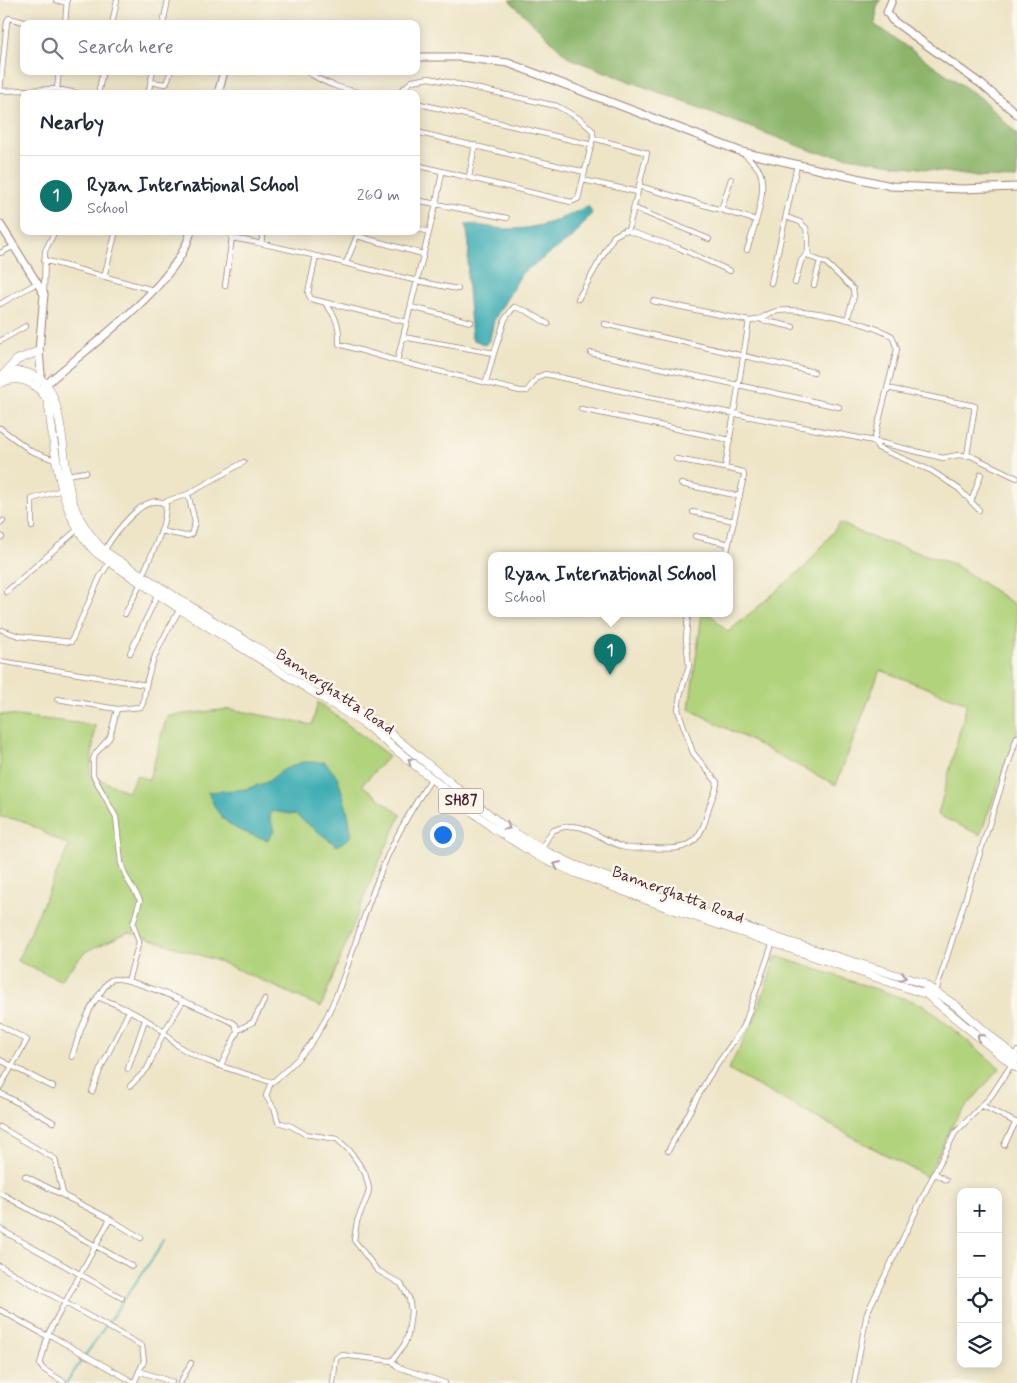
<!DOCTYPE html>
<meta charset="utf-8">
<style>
:root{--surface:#fff;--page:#f6f6f7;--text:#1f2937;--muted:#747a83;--line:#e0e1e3;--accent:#0f766e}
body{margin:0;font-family:Mynerve,sans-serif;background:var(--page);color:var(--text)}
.controls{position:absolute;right:15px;bottom:15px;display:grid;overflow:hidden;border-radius:10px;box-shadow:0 2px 12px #0003}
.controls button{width:45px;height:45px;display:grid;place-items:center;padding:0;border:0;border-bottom:1px solid var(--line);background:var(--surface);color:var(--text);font:25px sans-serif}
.you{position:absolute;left:442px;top:834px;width:18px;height:18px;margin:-12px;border:4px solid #fff;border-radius:50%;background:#1a73e8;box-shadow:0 0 0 8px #1a73e833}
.badge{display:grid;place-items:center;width:32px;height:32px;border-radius:50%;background:var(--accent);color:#fff;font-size:16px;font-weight:700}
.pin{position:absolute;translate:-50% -41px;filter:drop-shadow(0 1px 2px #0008)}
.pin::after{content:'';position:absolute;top:26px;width:18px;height:15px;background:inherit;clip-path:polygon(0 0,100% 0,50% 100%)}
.popup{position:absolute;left:488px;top:552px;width:245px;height:65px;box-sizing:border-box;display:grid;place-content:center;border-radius:10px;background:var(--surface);filter:drop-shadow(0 1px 4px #0005);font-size:16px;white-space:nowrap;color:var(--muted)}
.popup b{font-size:19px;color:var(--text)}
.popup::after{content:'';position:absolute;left:50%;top:100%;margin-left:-10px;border:10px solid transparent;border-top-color:var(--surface)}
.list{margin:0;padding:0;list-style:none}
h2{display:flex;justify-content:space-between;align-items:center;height:65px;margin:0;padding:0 20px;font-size:21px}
h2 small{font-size:16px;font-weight:400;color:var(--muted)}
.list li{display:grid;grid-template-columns:32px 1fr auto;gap:15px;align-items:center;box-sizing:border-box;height:80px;padding:0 20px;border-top:1px solid var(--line)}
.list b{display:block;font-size:19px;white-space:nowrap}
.list p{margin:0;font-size:16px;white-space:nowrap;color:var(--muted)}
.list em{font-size:16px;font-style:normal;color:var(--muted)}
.icon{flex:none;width:28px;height:28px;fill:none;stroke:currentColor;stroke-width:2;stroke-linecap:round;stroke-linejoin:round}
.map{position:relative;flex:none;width:1017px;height:1383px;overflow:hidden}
.search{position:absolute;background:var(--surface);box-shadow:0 2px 12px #0003;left:20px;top:20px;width:400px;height:55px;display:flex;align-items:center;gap:12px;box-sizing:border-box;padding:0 18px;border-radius:10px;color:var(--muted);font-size:19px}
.panel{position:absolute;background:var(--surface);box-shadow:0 2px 12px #0003;left:20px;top:90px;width:400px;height:145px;border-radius:10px}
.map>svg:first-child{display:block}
.green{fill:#b1d37b;stroke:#7e7953}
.forest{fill:#8cb56b;stroke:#6b6a4b}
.water{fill:#3cadb4;stroke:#436670}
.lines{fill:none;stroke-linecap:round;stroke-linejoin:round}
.stream{stroke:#3cadb4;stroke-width:2}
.street-casing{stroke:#9c8279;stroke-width:6}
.secondary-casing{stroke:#9c8279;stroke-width:9}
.primary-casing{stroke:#9c8279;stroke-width:9}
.street{stroke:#fff;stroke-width:4.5}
.secondary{stroke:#fff;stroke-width:7}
.primary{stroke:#fff;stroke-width:8}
.oneway{stroke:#ae9aa0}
.labels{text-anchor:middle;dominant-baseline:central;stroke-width:5;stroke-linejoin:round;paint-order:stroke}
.shield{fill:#fbf7ec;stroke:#7f6065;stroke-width:1}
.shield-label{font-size:15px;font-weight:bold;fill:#4a1f2b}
.street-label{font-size:16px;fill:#4a1f2b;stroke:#fbf7ec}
</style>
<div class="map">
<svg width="1017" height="1383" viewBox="0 0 1017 1383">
<rect width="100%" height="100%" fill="#fbf7ec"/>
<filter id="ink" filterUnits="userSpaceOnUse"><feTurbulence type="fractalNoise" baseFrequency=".02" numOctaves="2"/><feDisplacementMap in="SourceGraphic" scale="10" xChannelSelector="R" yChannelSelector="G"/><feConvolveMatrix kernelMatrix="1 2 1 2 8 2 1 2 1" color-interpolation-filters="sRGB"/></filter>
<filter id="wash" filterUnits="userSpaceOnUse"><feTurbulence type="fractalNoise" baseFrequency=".0096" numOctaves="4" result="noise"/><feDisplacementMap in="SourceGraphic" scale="20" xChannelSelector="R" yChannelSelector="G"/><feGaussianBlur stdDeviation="1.12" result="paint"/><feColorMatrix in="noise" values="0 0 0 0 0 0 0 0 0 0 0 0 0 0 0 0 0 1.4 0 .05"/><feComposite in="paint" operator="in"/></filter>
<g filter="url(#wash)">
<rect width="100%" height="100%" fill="#eee5c7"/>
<path class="green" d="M840,523l33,15 81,26 63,42v128l-37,101 -42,-20 29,-112 -87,-33 -44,115 -147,-76 13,-95h8l18,18 78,-66z
M318,702l71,54 -27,29 39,30 -28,60 -52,132 -103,-46 -89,-29 -44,20 -25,28 -43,-19 52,-115 -48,-26 -21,-3v-103l95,11 -5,50 38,17 9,-17 12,5 18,-64 63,-7 82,16z
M776,956l148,49 76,63 -45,52 -28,57 -199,-107 27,-52z"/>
<path class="forest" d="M509,0h372l-4,6 -2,19 106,73 36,36v44l-39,-1 -163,-25 -246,-94z"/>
<path class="water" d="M585,207h4l3,6 -19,24 -51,36 -28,47 -4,19 -5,6 -13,-6 -5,-62 2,-32 -3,-21c14,1 27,4 40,5 28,1 55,-9 79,-22z
M302,762h23l13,16 10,35 4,23 -15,10 -41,-31 -24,-4 -2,6 4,14 -6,9c-33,-10 -47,-14 -60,-48l38,-3 21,-7 16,-12z"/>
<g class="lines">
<path class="stream" d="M66,1383l100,-144"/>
</g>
</g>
<g filter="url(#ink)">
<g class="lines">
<defs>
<path id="street" d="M56,0l11,3
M32,24l-23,-6 -2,3 -7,70 57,-2 24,5
M65,24l2,-24
M112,24l5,-24
M163,24l5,-24
M306,71c20,14 39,19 63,23
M150,82l16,2 5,-13
M57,89l2,-18
M98,94l5,-23
M148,94l5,-23
M397,94l15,-13 17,-3 128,28 23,13 13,12v7
M416,103l176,42
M416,132l169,40
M743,153c5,5 13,11 16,17 10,18 -6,61 -12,80
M416,165l155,37 7,-3 15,-61 54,15 -19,78
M442,172l-6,32 71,14
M469,177l6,-32
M583,180l55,12
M639,186l82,24 10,-31
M416,200l20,4 -39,157 123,30h7l11,-14 7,-3 94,21 235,46 69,17 15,-3 13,1 46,22
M634,208l75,31
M721,210l35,10
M786,217l14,5 6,6 2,10v14l2,5 16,6 27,26 1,7 -7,24
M416,228l13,4
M231,238c77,12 150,38 227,51
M261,243l3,-12
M0,253l13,-6
M316,256l-8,37 3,6 96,23
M44,260l109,30
M346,263l11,-27 66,18
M104,277l12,-46
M771,283l26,-118
M795,283l6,-22 7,-9
M814,285l6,-24
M225,286l8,-55
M44,293l1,-42 10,-20
M578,299l36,-63 11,-6 54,18 51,23
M653,301l96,20c16,-1 18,-9 29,-10 29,-4 88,11 114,25l5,13 -23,92 4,7 54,23 27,18 20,21
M325,303c11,13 15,23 14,41l58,17
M0,304l37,-21
M411,307l60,15
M762,320l31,7
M604,324l210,48
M403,337l91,16 -8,29
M0,341l26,-15
M494,353l11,-34 9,-12 13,4 21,13
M591,353l248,54
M887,388l88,18 -8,49
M581,409l149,31
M0,428l31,23 26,10
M676,459l49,9
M66,475l20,-3
M681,484l59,12
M164,502l24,-8 56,-32
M971,502l10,-28
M693,512l41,9
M0,524l3,-3
M32,527v-28l30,-9
M161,531l24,5 6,-1 4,-13 -7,-28
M0,535l2,2
M695,536l34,8
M104,551c9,-15 42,-63 62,-46 -1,25 -14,48 -24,71
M726,556l18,-80 -1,-4 -18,-4 24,-147
M6,592l72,-63
M125,614l16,-31
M2,630l17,6 52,6 29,-65 10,-16
M130,653l28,-59
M0,661l146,24
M57,699l60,10 24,-2 2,-4c5,-40 17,-60 37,-94
M117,709l-7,28 -14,16 -3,6v16l23,42 5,46 5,14 14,23 -7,24 6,18 -11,39
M541,849l11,-18c32,-14 43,7 71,16 9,3 17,1 27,1 35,2 49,1 58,-37 2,-10 9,-20 9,-29l-24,-29 -15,-43 2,-15 9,-29 -3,-27 2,-25
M936,991l81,-254
M97,997c22,8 44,18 63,32 8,6 14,15 23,20 26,16 59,23 88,33l3,-1c15,-13 32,-29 42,-45 29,-48 41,-106 62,-157 13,-35 33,-70 54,-101
M0,1025l27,15 -27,47
M238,1030l15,-8 12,-23
M72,1057c7,-24 14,-44 29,-65 3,-4 6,-10 10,-12 12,-8 104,35 121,42l4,3 1,8 -16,32
M0,1060l53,27
M128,1069l17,-49
M271,1082l-5,14 9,14 3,12 13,4 14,8 32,5 13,12 15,22 4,15 -1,7 -11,26 -3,19 23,30 24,14 8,14 2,13 -3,24 -4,10 -12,16
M130,1086l17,-17 17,-37 19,-31
M92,1092l8,-22 29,-59
M0,1093l53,29
M983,1106l34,17
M0,1127l55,32 8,35
M1004,1145l12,-23
M668,1151l40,-73 36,-52 29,-84
M934,1173l12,7
M25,1176l85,43 31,19
M0,1193l132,73
M0,1229l122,69
M0,1266l142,80 2,15 -10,22
M0,1310l47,26
M48,1334l87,49
M139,1371l33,11
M64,1382l-21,-13 -3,-4 8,-31 62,-115
M180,1383l11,-20
M333,1383l3,-25 5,-3 51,6 6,6 47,16
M854,1383l13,-70 63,-131 25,-49 36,-37 21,-32 5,-13"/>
<path id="secondary" d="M892,0l-5,12 5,8 89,64 36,30
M416,57h44l48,6 234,89 149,34 71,3 55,-2
M218,94l6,-23
M0,224l44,70 -5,57 2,23 -5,11
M41,389c42,-39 137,-103 150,-158"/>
<path id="primary" d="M4,374l13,-14 22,-9
M0,377c6,-5 14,-6 22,-5 7,1 19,6 24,12 19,25 16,87 27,119 6,19 18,34 31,48l103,66 144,88 41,30 110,90 39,24 36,17 58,22 151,53 136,42 33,22 62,54
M0,383c20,-9 37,-1 48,18 8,52 9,115 50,153l82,55 183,114 130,105 45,28 38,17 90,34 260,87 91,74"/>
</defs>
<use href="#street" class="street-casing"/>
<use href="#secondary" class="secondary-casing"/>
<use href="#primary" class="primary-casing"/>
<use href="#street" class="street"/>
<use href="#secondary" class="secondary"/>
<use href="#primary" class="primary"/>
</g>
<defs><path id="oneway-chevron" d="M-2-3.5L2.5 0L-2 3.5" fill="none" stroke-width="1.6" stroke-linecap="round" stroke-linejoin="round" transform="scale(1.25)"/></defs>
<g class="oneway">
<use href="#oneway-chevron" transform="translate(411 761) rotate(-142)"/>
<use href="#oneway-chevron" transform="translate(507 827) rotate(31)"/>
<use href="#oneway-chevron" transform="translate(557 865) rotate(-156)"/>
<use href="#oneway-chevron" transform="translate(903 977) rotate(17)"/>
<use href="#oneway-chevron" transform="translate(980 1037) rotate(-140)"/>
</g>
</g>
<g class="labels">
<rect class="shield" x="438.5" y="788.5" width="45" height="25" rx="4"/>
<g class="shield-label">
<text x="461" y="801">SH87</text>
</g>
<g class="street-label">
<text transform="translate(335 692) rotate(34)">Bannerghatta Road</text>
<text transform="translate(678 895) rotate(20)">Bannerghatta Road</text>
</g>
</g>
</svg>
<div class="controls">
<button>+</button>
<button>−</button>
<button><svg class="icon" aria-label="locate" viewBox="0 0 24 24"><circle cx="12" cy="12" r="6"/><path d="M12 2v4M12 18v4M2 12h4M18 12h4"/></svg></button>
<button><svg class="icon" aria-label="layers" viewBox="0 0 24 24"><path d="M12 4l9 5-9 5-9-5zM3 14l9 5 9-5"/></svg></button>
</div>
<div class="you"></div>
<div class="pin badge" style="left:610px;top:675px">1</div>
<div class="popup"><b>Ryan International School</b>School</div>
<div class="search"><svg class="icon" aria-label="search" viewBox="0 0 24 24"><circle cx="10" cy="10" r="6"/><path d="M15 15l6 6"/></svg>Search here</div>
<section class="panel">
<h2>Nearby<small></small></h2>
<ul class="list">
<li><span class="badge">1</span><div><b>Ryan International School</b><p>School</p></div><em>260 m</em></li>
</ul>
</section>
</div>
